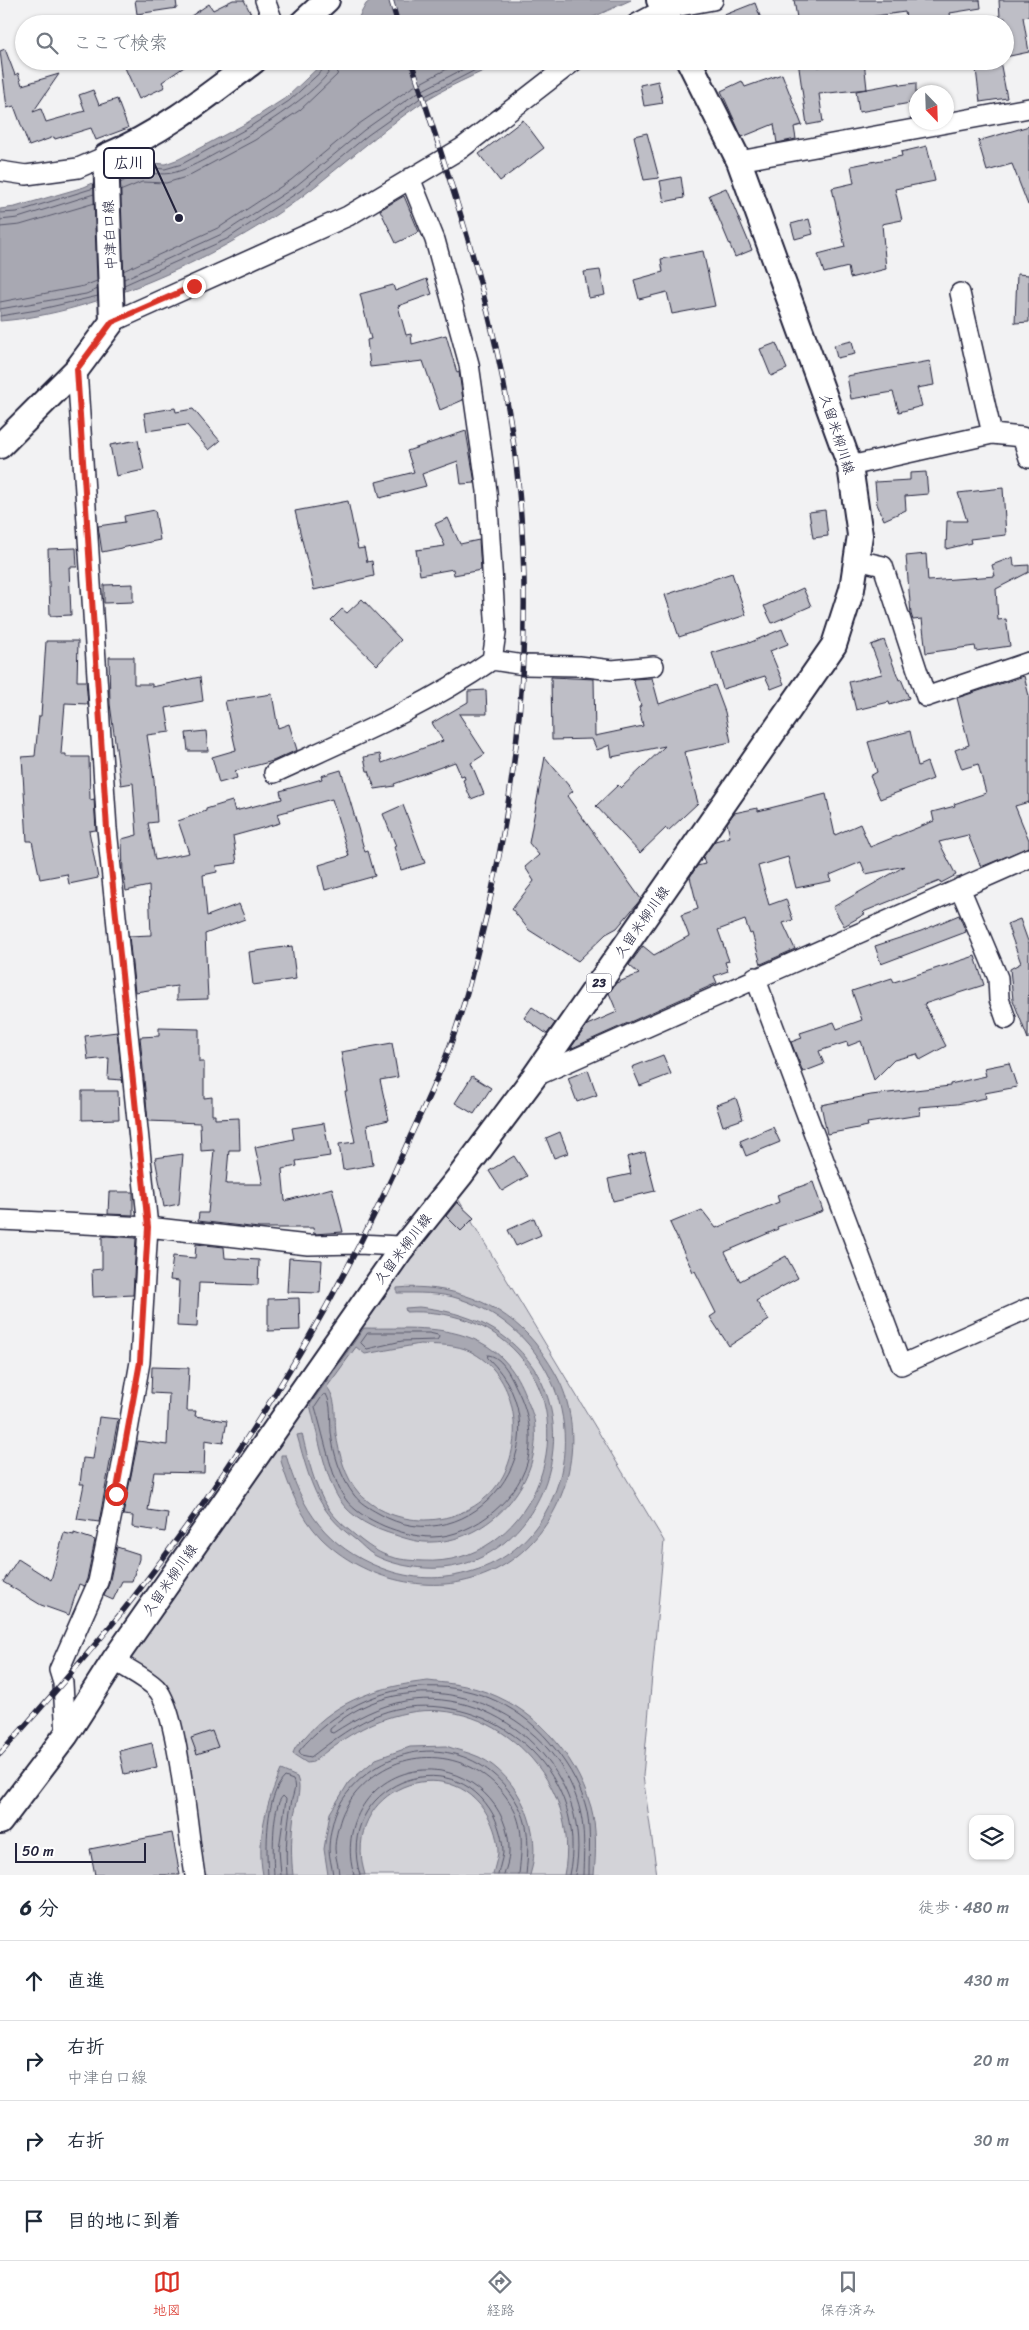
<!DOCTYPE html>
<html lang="ja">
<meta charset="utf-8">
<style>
:root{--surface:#fff;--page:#f2f2f3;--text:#1f2937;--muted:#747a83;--line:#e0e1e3;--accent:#d93025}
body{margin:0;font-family:Sriracha,"Klee One",sans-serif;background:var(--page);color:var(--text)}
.controls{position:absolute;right:15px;bottom:15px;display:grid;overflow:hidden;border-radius:10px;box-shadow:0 1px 4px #0004}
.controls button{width:45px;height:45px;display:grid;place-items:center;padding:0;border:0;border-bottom:1px solid var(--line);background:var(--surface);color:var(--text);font:25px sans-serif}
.compass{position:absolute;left:909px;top:85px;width:45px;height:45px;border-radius:50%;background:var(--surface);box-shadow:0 1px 4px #0004;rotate:157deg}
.scale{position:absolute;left:15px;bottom:12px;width:131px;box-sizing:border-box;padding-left:5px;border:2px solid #22223b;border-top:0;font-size:14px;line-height:18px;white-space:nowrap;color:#22223b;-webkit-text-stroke:4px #fff;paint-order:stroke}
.stop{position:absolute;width:15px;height:15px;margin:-11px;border:4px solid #d93025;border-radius:50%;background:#fff}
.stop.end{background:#d93025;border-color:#fff;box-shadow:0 1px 5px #0008}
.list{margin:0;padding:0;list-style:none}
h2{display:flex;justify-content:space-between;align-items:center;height:65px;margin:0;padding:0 20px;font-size:21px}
h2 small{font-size:16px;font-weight:400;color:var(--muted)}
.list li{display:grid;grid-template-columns:32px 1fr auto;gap:15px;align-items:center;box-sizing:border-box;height:80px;padding:0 20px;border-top:1px solid var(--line)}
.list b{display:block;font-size:19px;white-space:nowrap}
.list p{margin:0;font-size:16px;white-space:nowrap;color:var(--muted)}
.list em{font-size:16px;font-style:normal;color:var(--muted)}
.icon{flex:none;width:28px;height:28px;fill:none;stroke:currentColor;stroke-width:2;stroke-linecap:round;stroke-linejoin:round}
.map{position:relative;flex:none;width:1029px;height:1875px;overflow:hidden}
.search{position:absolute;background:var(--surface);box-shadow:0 1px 4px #0004;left:15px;right:15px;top:15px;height:55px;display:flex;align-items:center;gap:12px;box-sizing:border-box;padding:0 18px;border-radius:28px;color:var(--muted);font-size:19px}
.sheet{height:385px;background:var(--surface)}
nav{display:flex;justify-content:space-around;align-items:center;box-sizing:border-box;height:70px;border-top:1px solid var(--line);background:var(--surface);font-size:14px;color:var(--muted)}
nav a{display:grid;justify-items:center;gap:2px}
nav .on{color:var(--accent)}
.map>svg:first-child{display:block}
.green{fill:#d3d3d8;stroke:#7a7a8a}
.water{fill:#a8a8b2;stroke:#727282;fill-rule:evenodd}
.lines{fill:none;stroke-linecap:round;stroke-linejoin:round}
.shore{stroke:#58586b;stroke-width:1}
.building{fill:#bebec6;stroke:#22223b}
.minor-casing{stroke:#22223b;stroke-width:22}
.major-casing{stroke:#22223b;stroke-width:28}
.minor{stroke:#fff;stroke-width:19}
.major{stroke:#fff;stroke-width:24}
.rail-casing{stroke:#22223b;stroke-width:5.5}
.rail{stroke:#fff;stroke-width:4;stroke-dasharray:11;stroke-linecap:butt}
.route{stroke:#d93025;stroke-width:6}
.labels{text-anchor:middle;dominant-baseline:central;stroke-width:4;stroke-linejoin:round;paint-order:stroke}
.shield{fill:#fff;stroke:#646476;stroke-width:1}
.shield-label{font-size:12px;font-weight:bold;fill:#22223b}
.street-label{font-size:14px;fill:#22223b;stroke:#fff}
.leader{fill:none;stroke:#22223b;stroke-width:2}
.callout-dot{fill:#22223b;stroke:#fff;stroke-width:2}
.callout{fill:#fff;stroke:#22223b;stroke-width:2}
.callout-label{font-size:15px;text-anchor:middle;font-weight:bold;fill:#22223b}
</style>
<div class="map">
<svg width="1029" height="1875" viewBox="0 0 1029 1875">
<rect width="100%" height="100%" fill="#f2f2f3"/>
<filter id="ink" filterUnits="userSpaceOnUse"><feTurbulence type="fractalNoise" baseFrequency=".02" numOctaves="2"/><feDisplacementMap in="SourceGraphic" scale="10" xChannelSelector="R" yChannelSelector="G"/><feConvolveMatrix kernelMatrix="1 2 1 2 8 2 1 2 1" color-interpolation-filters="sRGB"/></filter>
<g filter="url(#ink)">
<path class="green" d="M454,1192l210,349 -21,235 14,99h-460l-36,-189 -19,-11 -14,-18z"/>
<path class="water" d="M371,0h260l-53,24h-223l11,-20z
M325,61h179c-28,14 -59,26 -84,43 -41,28 -77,61 -116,91 -78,59 -207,119 -304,126v-112l15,-2 69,-20 56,-25 25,2 14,-5 66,-35 42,-27z
M397,1288c51,-5 105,14 138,55 13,17 27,38 32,59 18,67 -15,143 -78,171 -56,25 -126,7 -168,-35 -20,-21 -32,-49 -40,-77v-6h5c15,55 41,92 95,113 31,12 61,13 92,3 31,-9 56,-30 72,-58 47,-81 5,-185 -85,-214 -21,-7 -42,-6 -63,-6z
M419,1307c49,5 93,23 119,68 46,82 -15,200 -113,193 -18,-1 -36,-5 -51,-13 -7,-4 -12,-10 -18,-15 -12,-9 -22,-18 -31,-31 -15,-22 -21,-50 -28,-74l5,-1c6,24 12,53 26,74 9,13 21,22 33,32 22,17 34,20 62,21 105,6 164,-130 95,-207 -29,-32 -70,-44 -112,-42l-1,-4z
M364,1328c39,1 79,-4 116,14 23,12 36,30 45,53 4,10 10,22 10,33 5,56 -46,113 -103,114 -12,1 -25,-3 -37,-7 -21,-6 -44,-17 -56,-36 -14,-22 -22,-68 -29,-94zM420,1344c15,1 31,0 45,5 49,20 61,83 38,127 -28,51 -105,59 -144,17 -14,-15 -20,-40 -23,-59 -2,-17 2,-33 -9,-47l29,-40 9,7z
M428,1681c16,2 33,3 49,8 55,16 98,63 114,118 6,22 5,46 3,68h-30c19,-90 -66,-181 -158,-162 -36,7 -65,26 -93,49l-6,1 -14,-9c1,-7 8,-13 13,-18 31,-37 76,-50 122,-55z
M446,1746c10,4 22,6 33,11 40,19 65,76 51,118h-37c1,-7 4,-15 5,-22 0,-13 -4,-26 -10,-37 -37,-69 -149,-28 -123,59h-37l-4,-26 6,-36 19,-31 27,-23 34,-12z
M281,1770l16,7c6,14 -3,30 -4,46 -2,17 -2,35 0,52h-30c-7,-36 4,-73 18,-105z"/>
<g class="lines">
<path class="shore" d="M120,176l20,-9 25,2 17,-5 66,-36 41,-27 37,-34 1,-6
M120,183c6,-3 14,-8 21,-9 16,-2 23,3 41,-4 28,-10 150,-80 152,-109
M120,191l22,-9 24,1 20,-6 69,-37 45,-30 37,-35 4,-14
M0,213l17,-1 77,-24
M0,220l18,-2 76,-24
M0,227l20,-2 75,-22
M123,271l97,-44 71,-47 68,-56 52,-36 51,-27
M124,279l100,-46 72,-47 68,-56 51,-36 64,-33
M124,285l103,-46 73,-48 68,-56 51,-36 74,-38
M0,302l84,-16 13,-5
M0,309l86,-15 12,-5
M0,316l37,-6 61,-14
M368,1333h61l9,2 1,2 -2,3 -35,1 -35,8 -6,-6z
M488,1355c13,1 22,19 27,30 11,21 18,45 14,69 -6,42 -55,83 -97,83 -16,0 -33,-5 -48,-11 -15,-7 -30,-14 -40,-29 -12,-17 -22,-68 -29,-90l8,-12 3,-1c6,11 4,26 5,38 2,21 10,46 23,63 6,8 15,13 24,18 93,55 195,-72 110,-155z
M268,1875c-2,-26 -3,-79 17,-98l8,3c3,7 1,12 -1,19 -5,26 -7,50 -5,76
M274,1875c-1,-17 -3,-68 9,-79l3,3 -7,50 2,26
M333,1875c-1,-9 -4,-18 -4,-26 0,-10 3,-25 6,-34 5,-15 17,-29 29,-39 50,-42 122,-30 154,29 13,22 10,47 8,70
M339,1875c0,-9 -4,-18 -4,-26 0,-9 3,-22 6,-31 5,-15 17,-29 29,-39 45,-38 115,-24 143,29 12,22 8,44 6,67
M354,1875c-15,-49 16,-101 69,-105 46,-3 88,36 86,83 0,7 -3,15 -5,22
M360,1875c-27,-89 92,-138 134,-59 5,11 9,24 9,37 -1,7 -4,15 -5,22
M569,1875c21,-97 -66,-178 -161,-168 -37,4 -68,28 -97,50l-10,-2 -2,-4c67,-82 191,-89 257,-1 14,18 26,39 31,61 4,22 2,42 2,64
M575,1875c21,-98 -72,-190 -170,-174 -26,5 -49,17 -72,32l-3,-1v-3c77,-70 204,-32 243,60 13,31 11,54 10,86"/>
</g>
<path class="building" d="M135,0h41l1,8 -40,6z
M233,0h11l12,24h-77l30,-20 4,6z
M794,0h186l1,8 -31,5 2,11h-45l-2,-12 -87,12h-20z
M999,0h30v16l-6,1 6,35 -24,5v-39h-5z
M755,3l8,21h-59v-1z
M5,49l10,26 3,-2 4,12 37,-11 -26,38 8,-3 5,13 39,-11 -6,-16 14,-5 6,15 18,-6 11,29 -32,12 -5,-12 -36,11 -1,-2 -25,9 -15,-40 -7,2 -7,-57z
M122,61h71l-31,21 3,5 -26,12z
M798,61h19l1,6 46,-6 3,28 -48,5 4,28 -16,3z
M975,61h25l7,37 -27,4z
M782,74l20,51 -8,2 2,12 -19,4 -3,-19 -32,13 -21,-46 21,-10 3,6z
M658,81l5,22 -19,3 -4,-21z
M900,83v2l16,-2v19l-57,10 -3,-21z
M523,120l21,28 -44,33 -21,-27z
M1029,126v79h-1l-16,-41 -25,7 -9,-30z
M647,133l12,45 -15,2 -10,-44z
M927,146l8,35 -40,8 7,31 -20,4 4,45 -36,9 -2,-11 -24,6 -6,-19 27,-7 -13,-59 22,-5 -3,-17 51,-10 -1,-4z
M681,177l3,21 -20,4 -4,-21z
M726,188l26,62 -17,7 -26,-62z
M404,196l15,36 -23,11 -16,-33z
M809,219l4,15 -18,5 -4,-15z
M703,251l12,55 -43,8 -5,-22 -28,7 -5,-19 29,-8 -2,-13z
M600,270l5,25 -16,3 -5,-26z
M1017,274l12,1v47l-14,1z
M427,279l5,15 -34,12 8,29 5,-1 1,10 34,-9 11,38 2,-1 4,28 -23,10 -17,-49 -53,6 -3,-27 4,-1 -11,-45 33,-9 2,6z
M852,341l3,13 -18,4 -3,-13z
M776,343l11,26 -16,7 -11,-27z
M930,361l4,24 -17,3 5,18 -23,6 -6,-20 -42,7 -4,-23z
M175,408l1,4 17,-3 27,32 -11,9 -22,-25 -40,6 -3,-18z
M466,431l9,52 -14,1 -3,-23 -36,13 4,12 -46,12 -4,-16 38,-10 -7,-21z
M138,440l6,30 -28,6 -6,-31z
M926,472l2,22 -23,2 1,14 -22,10 -7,-16 -2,-22 35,-2v-7z
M1003,488l3,47 -36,4 1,4 -25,6 1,-28h20l-9,-28z
M348,501l10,48 6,-1 3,14 5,-1 2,15 -60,14 -19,-79z
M155,510l5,30 -58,12 -4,-26 27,-4 -1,-6z
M825,510l3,26 -15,2 -4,-26z
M448,518l12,26 19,-4 2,30 -27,5 -1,-6 -33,6 -4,-25 29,-4 -10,-22z
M76,548l1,19h-8l2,48 -21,1 -2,-67z
M926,554l2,27 67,-5 -3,-11 21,-8 1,9 15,-1v7l-33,17 2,31 8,-1 4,27 -34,5 -1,-5 -49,7 -4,-34 -9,1 -2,-6 -5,-58z
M732,573l14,42 -67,22 -14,-42z
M133,584v18l-29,1v-18z
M803,588l8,18 -39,17 -8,-17z
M362,599l39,41 -24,25 -46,-45 11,-11 5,4z
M782,629l6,15 -18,7 14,33 -13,5 -6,-13 -42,13 -11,-36 37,-11v1z
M884,640l15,40 2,-1 8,19 -19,7 -1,-3 -33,8 -7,-28 33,-8 -11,-29z
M46,641h32l-1,40h9l2,23 -23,-1 -4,51h5v3h23l1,43 4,-1 2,31 -7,1 9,47 -29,6 -2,-10 -27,5 -8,-38h-5l-5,-84 13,-1 4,-40h2z
M109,657h25v27h18v3l48,-10 3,24 -37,7 4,24 -23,3 7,45 3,42 -9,1 7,37 34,-7 -11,-32 28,-10v-2l26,-8 3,10 47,-12 -2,-8 42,-12 -1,-3 20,-6 24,82 3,-1 7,25 -50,14 -6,-25 30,-9 -17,-57 -55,15 3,9 -47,13 4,27 -21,3 1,6 -14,3 4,41 32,-12 6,15 -40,15 3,65 -31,1v-14l-42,6 -6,-56 22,-1 -2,-49 -23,5 -3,-18 -1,-34 15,-4 -4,-52 -12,2 -11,-81z
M1024,676l5,20v106l-14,4 14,34v7l-48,20 -13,-32 -29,7 17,33 -15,8 -1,-2 -77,31 2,2 -21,12 -11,-19 72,-41 -39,8 -5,-12 -31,13 1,6 -35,7 -8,-31 -30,9 11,39 17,-6 7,21 -10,3 12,26 -34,15 -9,-31 -2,1 -5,-14 -27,10 11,31 -4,1 3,9 -14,5 3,7 -147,66 17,-24 30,-13 -8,-19 7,-10 23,-9 -10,-9 14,-19 11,9 35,-19 -8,-21 17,-6 -8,-32 7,-11 8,-2 -2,-7 12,-16 15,-4 -3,-14 7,-10 24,-5v3l68,-17 9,41 25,-11 10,23 64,-26 -2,-9 23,-6 -1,-2 32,-11 -8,-29 -16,5 -7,-19 14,-5 -12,-47z
M551,677l43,2 1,57 48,-10 -4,-19 2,-1 -8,-27 19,-1 7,26 56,-19 10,27 6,30 -47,10 14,51 -30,28 -2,-3 -26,25 -44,-47 22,-21 3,3 44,-42 -53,11 -2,-12 -13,5 -5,-11 -40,1z
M486,690l1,24h-28l26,40 -14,9 13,31 -13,5 -8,-19 2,-1 -1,-4 -3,1 -6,-14 -61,22 1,2 -20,3 -6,-18h-2l-3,-14 16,-3 2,9 61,-22 -11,-18 36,-21v-11z
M272,694l6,34 11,-4 8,26 -24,11 -38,10 2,7 -18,5 -7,-26 24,-7 -11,-49z
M206,731l2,20h-20l-2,-18z
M910,731l8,35 9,-4 6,17 -53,20 -10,-23 7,-4 -9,-30z
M545,757l28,34 -6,5 74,103 -24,29 -11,6 -28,27 -49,-31 -17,-21 22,-28 -9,-14 14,-12 -10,-12z
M403,805l22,58 -24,7 -7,-23 2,-1 -13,-32z
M959,915l7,17 -85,32 -6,-18 46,-15z
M1020,919l9,25 -1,95 -15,-39 -3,-31 11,-6 -14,-39z
M292,946l4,33 -43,6 -4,-33z
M975,956l9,29 -60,19 22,42 -26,14 -3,-6 -23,6 -20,20 -13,-39 -13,5 -1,-4 -28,9 5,13 -21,8 -12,-30 11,-4 -2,-5 34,-11 3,7 25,-9 -10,-29 40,-13 2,4z
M532,1007l23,16 -8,11 -23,-16z
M159,1028l40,1v33h5v36l8,-1v18h3v4l24,-1 1,32h-11l-3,34h37l-8,-37 39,-8 -2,-11 32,-5 6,33 -34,5 1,5 -15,3 3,32 47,-13 11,44 -29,2 -1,-6h-54l-61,-7 1,-8h9l6,-63 -13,1 -1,-28 -52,-2 -8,-84 19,-1z
M117,1032l5,48 -14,-1 1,-21 -21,2 -3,-24z
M392,1043l6,34 -18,3 9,40 -22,5 6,40 -30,5 -4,-26 16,-2 -10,-50h3l-7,-40z
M663,1055l8,19 -31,12 -8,-19z
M1009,1063l8,24 -32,6 1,5 -29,6 -38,3 1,8 -53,8 1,3 -41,8 -6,-29 50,-10 79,-9v-2l36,-8 -2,-8z
M588,1070l9,25 -20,7 -9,-24z
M472,1076l19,12 -17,26 -19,-11z
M82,1091h36l1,28 -37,1z
M736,1098l7,21 -20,7 -7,-21z
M773,1127l7,15 -34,14 -6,-15z
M560,1132l8,21 -14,5 -8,-20z
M645,1152l10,39 -42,10 -5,-22 23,-5 -4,-17z
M183,1154l-4,50 -15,3 -9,-49z
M514,1156l13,20 -25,15 -13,-20z
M813,1182l10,29 -46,16 1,2 -53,23 15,29 46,-25 12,22 -42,23 13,19 -40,26 -19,-29 6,-4 -21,-42 -2,1 -23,-49 32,-13 14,18 63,-26 -2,-7z
M109,1192h24v23l-25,-1z
M457,1202l17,16 -13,13 -15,-15z
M534,1218l7,17 -25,11 -8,-16z
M107,1236l29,2 -3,57 -40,2 -1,-27 10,-1v-32z
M196,1244l28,3 1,11 34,2 -1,25 -59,-2 -2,44 -20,-1 2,-45 -9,-1 3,-24 22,2z
M289,1258l33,2 -2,33 -33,-1z
M299,1298l1,32 -32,1v-32z
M152,1367l37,1 -2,43h9l-1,5 32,5 -4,22 -18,-3 -1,33 -50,-1 -6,38 20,3 -3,19 -33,-5 1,-11 -10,-1 15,-74 29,4 2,-51 -18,-1z
M99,1417l19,2 -19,103 -22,-3 7,-35h-4l3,-26 10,1z
M64,1533l10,2v-2l21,7 -8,39 -3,7 -5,-2 -10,31 -28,-10 -38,-23 15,-23 33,21z
M117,1547l22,7v5l-7,22h-10l-9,19 -9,-4 5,-12z
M212,1731l6,16 -21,7 -6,-16z
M152,1743l5,24 -33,7 -5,-23z
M172,1833l8,42h-85l-5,-26z"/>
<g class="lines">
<defs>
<path id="minor" d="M265,0l9,24
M636,24l28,-15 49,-9
M739,161l290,-53
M0,171l26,4 52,-7 28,-12
M960,293l32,141
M112,322l236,-106 114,-68 112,-87
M850,466l142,-32 30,3 7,21
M857,560l26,6 43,131 103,-35
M492,660l32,5 55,1 33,4 42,-4
M274,773c74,-34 151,-66 218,-113l4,-27 -9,-142 -18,-127 -34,-124 -25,-62
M960,888l38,90 1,21 7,20
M755,977l146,388 128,-57
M534,1077l495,-219
M0,1220l148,7 160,18 51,-1 40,2 1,5
M114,1660c13,9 31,17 42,28 23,22 32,150 39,187
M66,1735l-3,-52 -4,-13 39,-88 23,-112 19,-108 8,-135 -41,-398 -30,-460"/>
<path id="major" d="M659,0l12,24
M301,24l26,-24
M0,446l77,-77 35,-47 -6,-166c54,-22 102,-60 148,-95
M0,1822l66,-87 48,-75 286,-409 60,-75 74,-99 300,-432 18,-56 8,-54 -10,-69 -111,-305 -50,-100"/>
</defs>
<use href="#minor" class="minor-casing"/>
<use href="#major" class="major-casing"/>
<use href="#minor" class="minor"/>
<use href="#major" class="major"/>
<defs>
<path id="rail" d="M391,0l7,24
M0,1754c45,-51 91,-102 133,-156 109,-141 206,-297 277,-461 14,-31 30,-62 41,-94 16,-44 26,-89 37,-134 37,-165 48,-322 22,-490 -20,-123 -60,-240 -99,-358"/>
</defs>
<use href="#rail" class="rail-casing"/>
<use href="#rail" class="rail"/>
</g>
</g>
<g class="lines" filter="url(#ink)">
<path class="route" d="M116,1494l24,-132 8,-135 -41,-398 -30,-460 35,-47 82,-36"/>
</g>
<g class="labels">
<rect class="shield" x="586.5" y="973.5" width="25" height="19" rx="4"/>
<g class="shield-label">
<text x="599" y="983">23</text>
</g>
<g class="street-label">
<text transform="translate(110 235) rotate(-93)">中津白口線</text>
<text transform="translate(837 434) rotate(72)">久留米柳川線</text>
<text transform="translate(642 922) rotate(-55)">久留米柳川線</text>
<text transform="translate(403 1249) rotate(-53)">久留米柳川線</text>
<text transform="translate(170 1580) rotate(-55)">久留米柳川線</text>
</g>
</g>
<path class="leader" d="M179 218L154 163"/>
<circle class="callout-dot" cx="179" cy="218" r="5"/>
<rect class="callout" x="104" y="148" width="50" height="30" rx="5"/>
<g class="callout-label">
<text x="129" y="168">広川</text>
</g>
</svg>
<div class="controls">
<button><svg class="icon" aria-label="layers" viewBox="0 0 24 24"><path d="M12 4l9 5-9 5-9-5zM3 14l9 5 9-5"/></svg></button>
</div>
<svg class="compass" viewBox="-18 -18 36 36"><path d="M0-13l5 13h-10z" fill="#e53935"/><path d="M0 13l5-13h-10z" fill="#747a83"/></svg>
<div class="scale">50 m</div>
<div class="stop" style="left:116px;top:1494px"></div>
<div class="stop end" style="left:194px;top:286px"></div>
<div class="search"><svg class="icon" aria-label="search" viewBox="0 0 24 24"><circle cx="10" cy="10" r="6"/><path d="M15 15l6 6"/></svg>ここで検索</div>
</div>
<section class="sheet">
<h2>6 分<small>徒歩 · 480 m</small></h2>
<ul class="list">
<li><svg class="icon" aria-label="ahead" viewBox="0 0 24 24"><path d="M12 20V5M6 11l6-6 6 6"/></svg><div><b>直進</b></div><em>430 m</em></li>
<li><svg class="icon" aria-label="right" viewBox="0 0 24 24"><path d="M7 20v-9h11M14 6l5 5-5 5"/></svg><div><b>右折</b><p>中津白口線</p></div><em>20 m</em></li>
<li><svg class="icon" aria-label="right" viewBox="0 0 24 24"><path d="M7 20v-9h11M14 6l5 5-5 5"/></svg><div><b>右折</b></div><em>30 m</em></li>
<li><svg class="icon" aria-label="arrive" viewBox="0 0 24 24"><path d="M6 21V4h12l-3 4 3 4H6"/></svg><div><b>目的地に到着</b></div></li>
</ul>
</section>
<nav>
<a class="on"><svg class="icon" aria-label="map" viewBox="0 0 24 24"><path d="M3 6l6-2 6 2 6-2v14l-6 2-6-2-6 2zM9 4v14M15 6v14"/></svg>地図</a>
<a><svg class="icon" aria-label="directions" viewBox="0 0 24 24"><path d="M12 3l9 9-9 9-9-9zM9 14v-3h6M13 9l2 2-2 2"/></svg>経路</a>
<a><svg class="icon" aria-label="saved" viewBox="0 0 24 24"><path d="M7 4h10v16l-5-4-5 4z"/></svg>保存済み</a>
</nav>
